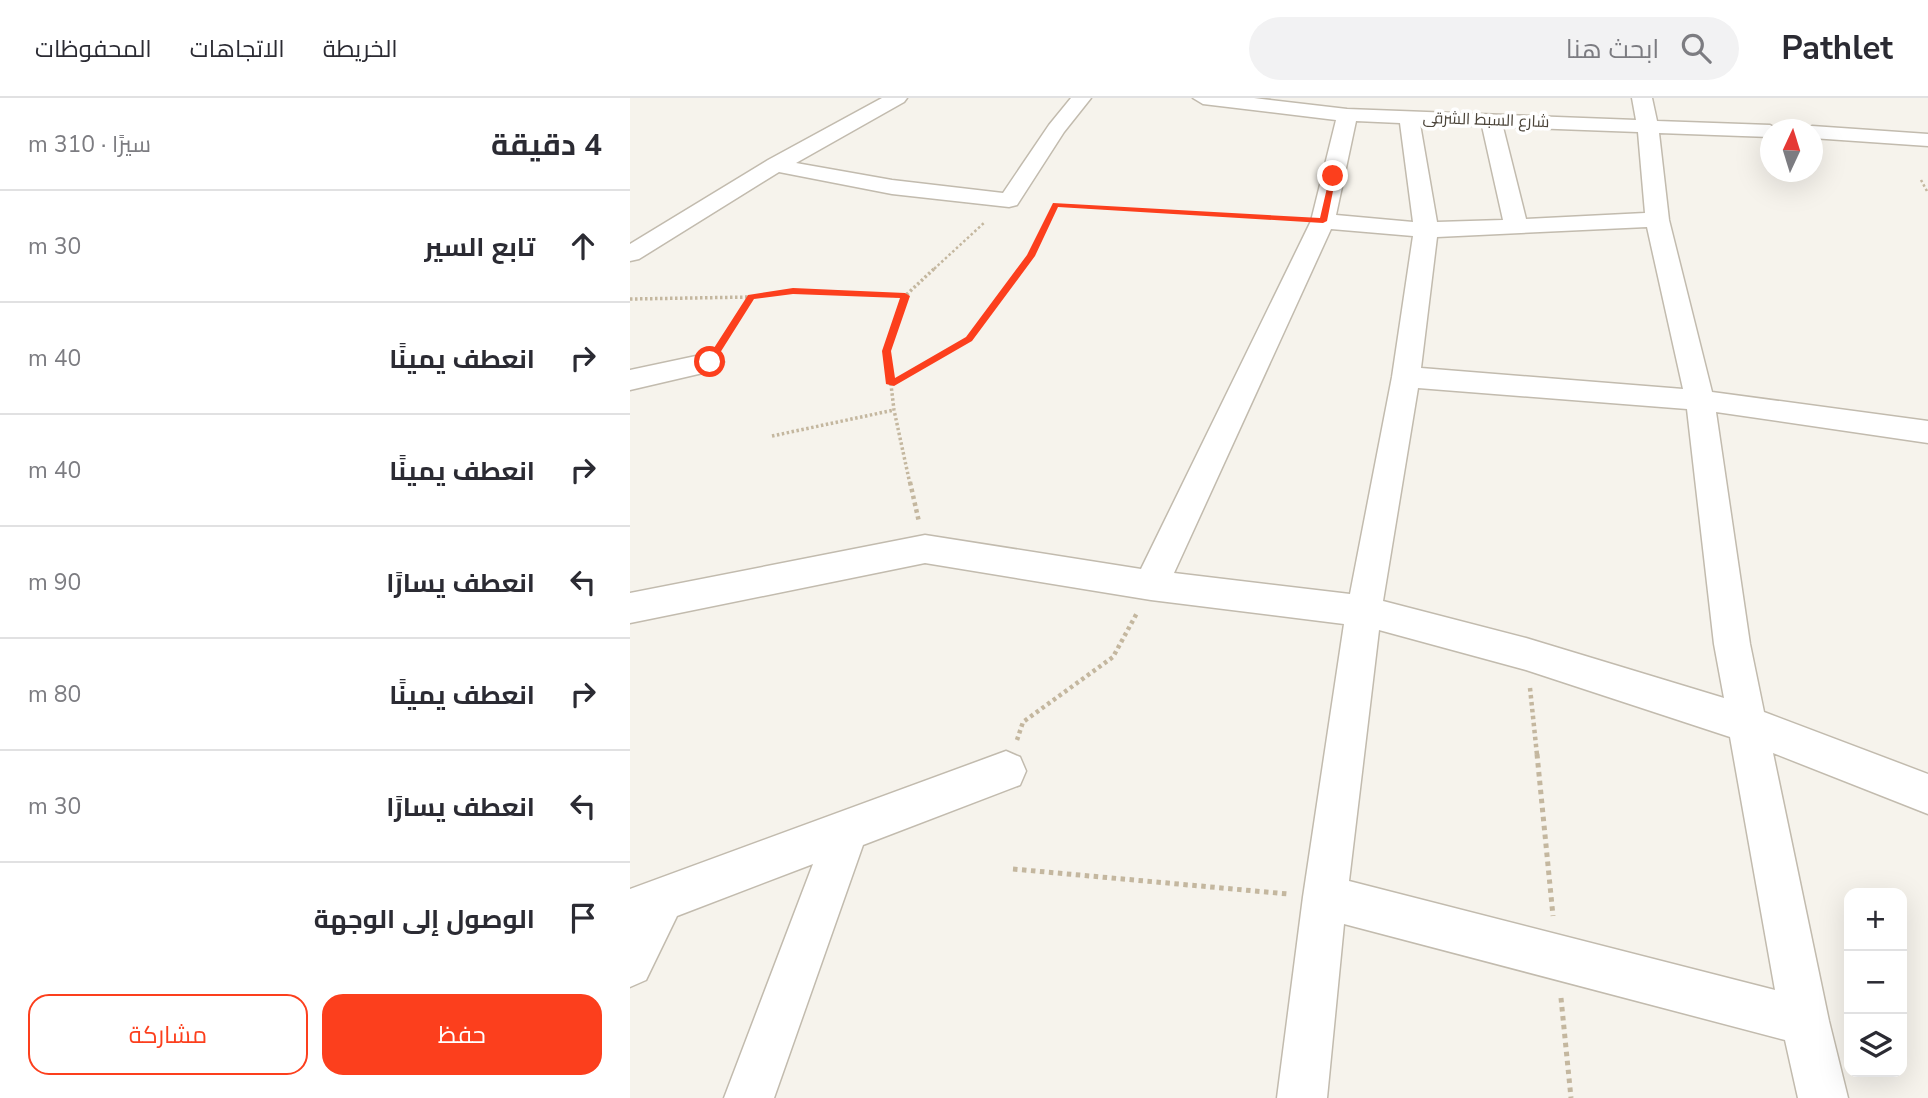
<!DOCTYPE html>
<html lang="ar">
<meta charset="utf-8">
<style>
:root{--surface:#fff;--page:#f2f2f3;--text:#2b2b33;--muted:#7c7c81;--line:#e1e1e2;--accent:#fc3f1d}
body{margin:0;font-family:"Nunito Sans",Cairo,sans-serif;background:var(--page);color:var(--text);direction:rtl}
.controls{position:absolute;right:21px;bottom:21px;display:grid;overflow:hidden;border-radius:14px;box-shadow:0 7px 28px #0002}
.controls button{width:63px;height:63px;display:grid;place-items:center;padding:0;border:0;border-bottom:2px solid var(--line);background:var(--surface);color:var(--text);font:35px sans-serif}
.compass{position:absolute;left:1130px;top:21px;width:63px;height:63px;border-radius:50%;background:var(--surface);box-shadow:0 7px 28px #0002;rotate:4deg}
.stop{position:absolute;width:21px;height:21px;margin:-16px;border:5px solid #fc3f1d;border-radius:50%;background:#fff}
.stop.end{background:#fc3f1d;border-color:#fff;box-shadow:0 2px 7px #0008}
.list{margin:0;padding:0;list-style:none}
h2{display:flex;justify-content:space-between;align-items:center;height:91px;margin:0;padding:0 28px;font-size:30px}
h2 small{font-size:23px;font-weight:400;color:var(--muted)}
.list li{display:grid;grid-template-columns:46px 1fr auto;gap:21px;align-items:center;box-sizing:border-box;height:112px;padding:0 28px;border-top:2px solid var(--line)}
.list b{display:block;font-size:26px;white-space:nowrap}
.list em{font-size:23px;font-style:normal;color:var(--muted)}
.actions{display:flex;gap:14px;padding:21px 28px}
.actions a{flex:1;padding:16px 0;border:2px solid var(--accent);border-radius:21px;text-align:center;font-size:24px;color:var(--accent)}
.actions .main{background:var(--accent);color:#fff}
.icon{flex:none;width:38px;height:38px;fill:none;stroke:currentColor;stroke-width:2;stroke-linecap:round;stroke-linejoin:round}
.map{position:relative;flex:none;width:1298px;height:1000px;overflow:hidden;direction:ltr}
header{display:flex;align-items:center;gap:42px;box-sizing:border-box;height:98px;padding:0 35px;background:var(--surface);border-bottom:2px solid var(--line)}
header strong{font-size:33px}
nav{display:flex;gap:38px;margin-inline-start:auto;font-size:24px}
.search{width:490px;height:63px;background:var(--page);display:flex;align-items:center;gap:18px;box-sizing:border-box;padding:0 24px;border-radius:38px;color:var(--muted);font-size:26px}
main{display:flex}
aside{flex:1;background:var(--surface)}
.map>svg:first-child{display:block}
.lines{fill:none;stroke-linecap:round;stroke-linejoin:round}
.minor-casing{stroke:#c2bbae;stroke-width:3}
.path-far3{stroke:#c4b79f;stroke-width:2.5;stroke-dasharray:2.5 2.5;stroke-linecap:butt}
.path-far2{stroke:#c4b79f;stroke-width:3.5;stroke-dasharray:2.5 2.5;stroke-linecap:butt}
.path-far1{stroke:#c4b79f;stroke-width:4.5;stroke-dasharray:3.5 3.5;stroke-linecap:butt}
.path{stroke:#c4b79f;stroke-width:5;stroke-dasharray:4.5 4.5;stroke-linecap:butt}
.minor{fill:#fff;fill-rule:evenodd}
.route{fill:#fc3f1d}
.labels{text-anchor:middle;dominant-baseline:central;stroke-width:7;stroke-linejoin:round;paint-order:stroke}
.far-street-label{font-size:16px;fill:#4b4439;stroke:#fff}
</style>
<header>
<strong>Pathlet</strong>
<div class="search"><svg class="icon" aria-label="search" viewBox="0 0 24 24"><circle cx="10" cy="10" r="6"/><path d="M15 15l6 6"/></svg>ابحث هنا</div>
<nav><a>الخريطة</a><a>الاتجاهات</a><a>المحفوظات</a></nav>
</header>
<main>
<div class="map">
<svg width="1298" height="1000" viewBox="0 0 1298 1000">
<rect width="100%" height="100%" fill="#f6f3ec"/>
<g class="lines">
<defs>
<path id="minor" d="M252,0h25l-3,4 -108,61 96,17 111,13 46,-68 22,-27h20l-27,34 -47,73 -8,2 -117,-13 -113,-22 -140,87 -9,2v-17l138,-84z
M563,0h61l93,11 289,11 -4,-22h20l5,23 113,4 9,5h-9v7l-111,-4 10,87 43,172 216,29v22l-212,-31 34,232 14,68 164,62v40l-155,-61 56,268 19,77h-50l-13,-58 -441,-116 -17,174h-50l26,-201 41,-273 -193,-24 -226,-37 -295,60v-30l295,-58 216,34 170,-348 25,-101 -133,-16zM726,23l44,2 13,99 -77,-7zM790,26l62,2 21,94 -66,2zM873,29l135,5 7,81 -119,6zM1017,129l36,162 -262,-21 16,-131zM701,131l82,7 -21,141 -42,217 -176,-21zM788,290l269,21 27,235 10,54 -198,-60 -143,-37zM749,532l147,40 204,67 45,253 -426,-109z
M1182,28l116,8v12l-116,-8v-8h-9z
M80,255l10,2 4,7 -4,7 -90,21v-20z
M376,653l14,6 6,14 -6,14 -157,60 -89,253h-50l89,-234 -136,52 -31,64 -16,7v-98z"/>
</defs>
<use href="#minor" class="minor-casing"/>
<path class="path-far3" d="M1291,82l7,13
M304,171l51,-47
M391,171l9,-13 25,-51 238,14"/>
<path class="path-far2" d="M0,201l121,-2 42,-6 112,5
M93,243l27,-43
M261,286l78,-45 53,-72
M142,338l122,-26
M280,386l-16,-74 -7,-59 18,-55 31,-29"/>
<path class="path-far1" d="M280,384l9,40
M900,590l7,67
M387,642l6,-18 90,-65 24,-44"/>
<path class="path" d="M907,656l16,162
M383,771l275,25
M931,900l10,100"/>
<use href="#minor" class="minor"/>
</g>
<path class="route" d="M700,77l6,1 -9,45 -4,2 -265,-16 -23,49 -63,85 -78,45 -8,-2 -4,-33 18,-53 -107,-4 -39,5 -41,65 -8,-2 43,-67 45,-7 112,5 5,3 -19,55 4,27 71,-41 61,-82 26,-52 267,15z"/>
<g class="labels">
<g class="far-street-label">
<text transform="translate(856 22) rotate(2)">شارع السبط الشرقى</text>
</g>
</g>
</svg>
<div class="controls">
<button>+</button>
<button>−</button>
<button><svg class="icon" aria-label="layers" viewBox="0 0 24 24"><path d="M12 4l9 5-9 5-9-5zM3 14l9 5 9-5"/></svg></button>
</div>
<svg class="compass" viewBox="-18 -18 36 36"><path d="M0-13l5 13h-10z" fill="#e53935"/><path d="M0 13l5-13h-10z" fill="#7c7c81"/></svg>
<div class="stop" style="left:80px;top:264px"></div>
<div class="stop end" style="left:703px;top:78px"></div>
</div>
<aside>
<h2>4 دقيقة<small>سيرًا · 310 m</small></h2>
<ul class="list">
<li><svg class="icon" aria-label="ahead" viewBox="0 0 24 24"><path d="M12 20V5M6 11l6-6 6 6"/></svg><div><b>تابع السير</b></div><em>30 m</em></li>
<li><svg class="icon" aria-label="right" viewBox="0 0 24 24"><path d="M7 20v-9h11M14 6l5 5-5 5"/></svg><div><b>انعطف يمينًا</b></div><em>40 m</em></li>
<li><svg class="icon" aria-label="right" viewBox="0 0 24 24"><path d="M7 20v-9h11M14 6l5 5-5 5"/></svg><div><b>انعطف يمينًا</b></div><em>40 m</em></li>
<li><svg class="icon" aria-label="left" viewBox="0 0 24 24"><path d="M17 20v-9H6M10 6l-5 5 5 5"/></svg><div><b>انعطف يسارًا</b></div><em>90 m</em></li>
<li><svg class="icon" aria-label="right" viewBox="0 0 24 24"><path d="M7 20v-9h11M14 6l5 5-5 5"/></svg><div><b>انعطف يمينًا</b></div><em>80 m</em></li>
<li><svg class="icon" aria-label="left" viewBox="0 0 24 24"><path d="M17 20v-9H6M10 6l-5 5 5 5"/></svg><div><b>انعطف يسارًا</b></div><em>30 m</em></li>
<li><svg class="icon" aria-label="arrive" viewBox="0 0 24 24"><path d="M6 21V4h12l-3 4 3 4H6"/></svg><div><b>الوصول إلى الوجهة</b></div></li>
</ul>
<div class="actions"><a class="main">حفظ</a><a>مشاركة</a></div>
</aside>
</main>
